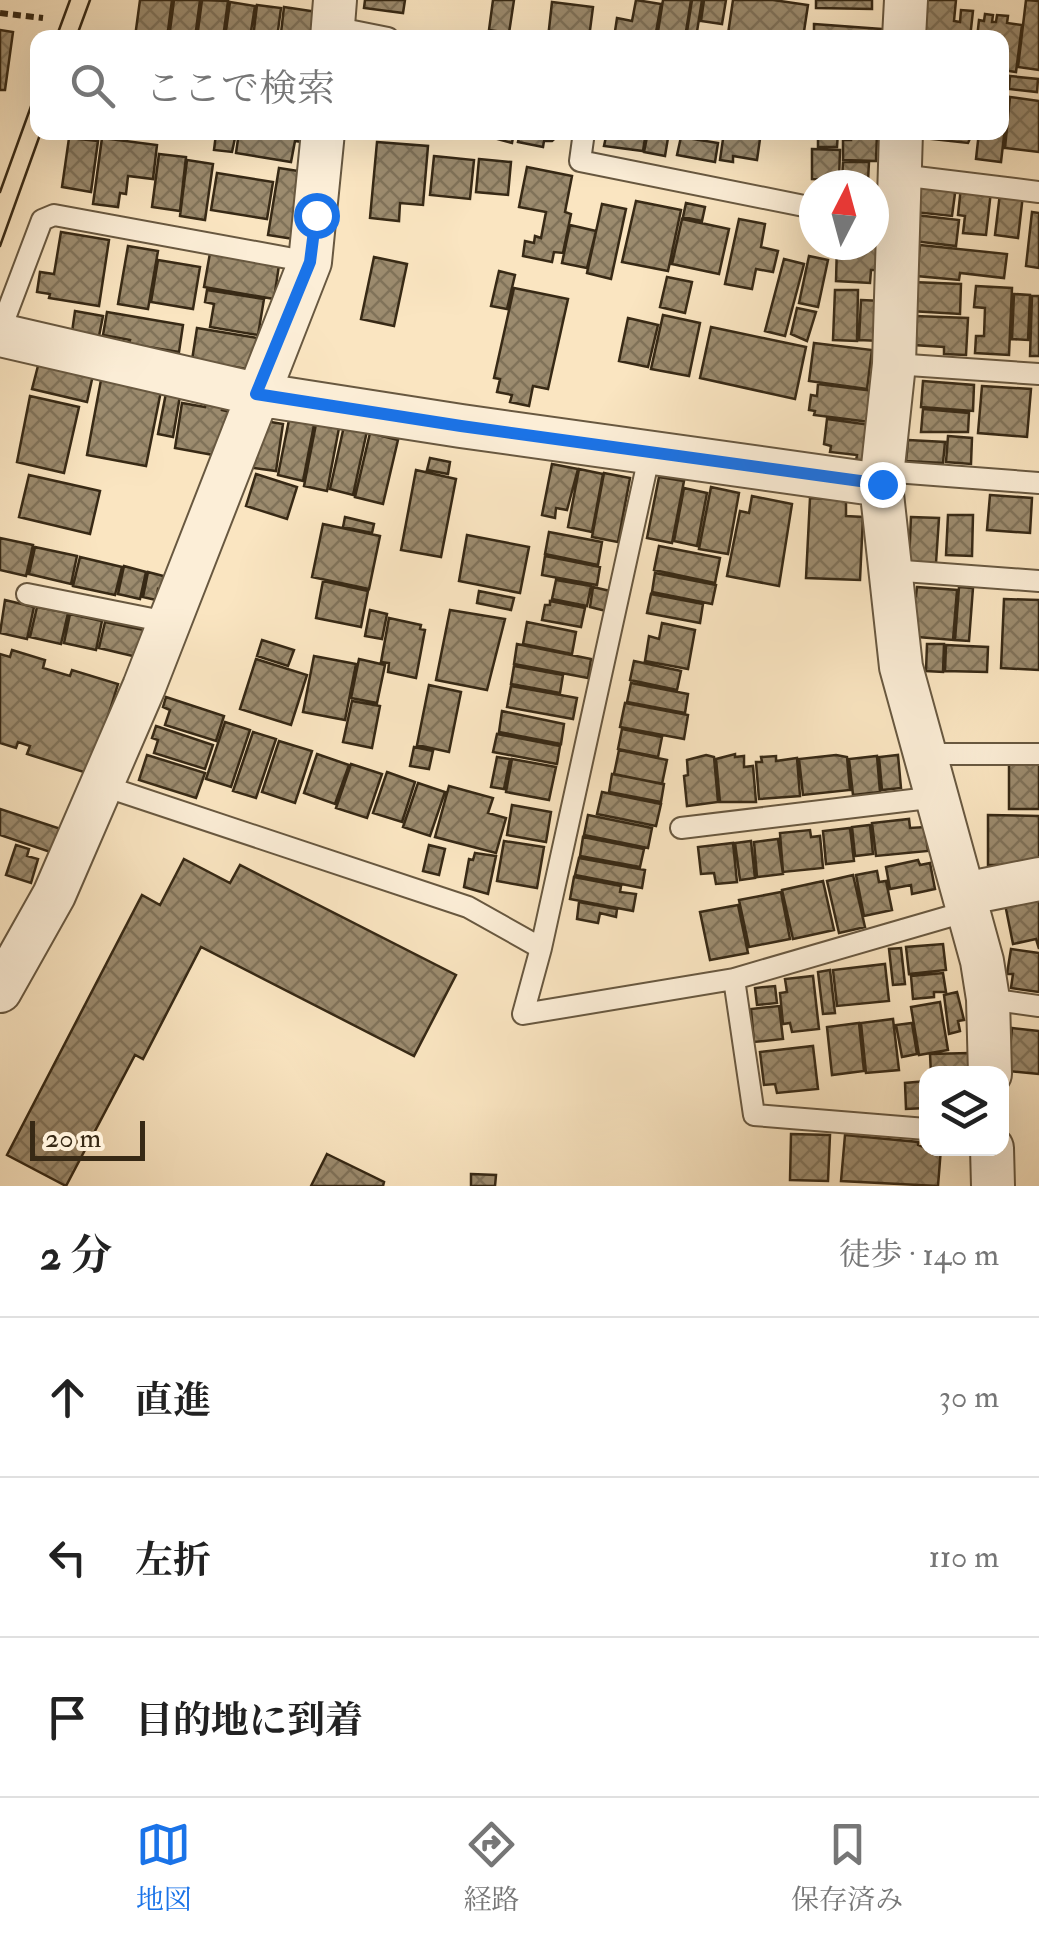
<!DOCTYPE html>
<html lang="ja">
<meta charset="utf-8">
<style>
:root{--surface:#fff;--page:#f2f2f2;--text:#222;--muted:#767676;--line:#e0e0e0;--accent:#1a73e8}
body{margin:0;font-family:"IM FELL Double Pica","Noto Serif JP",serif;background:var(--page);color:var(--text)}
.controls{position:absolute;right:30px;bottom:30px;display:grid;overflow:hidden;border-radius:20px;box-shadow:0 10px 40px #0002}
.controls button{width:90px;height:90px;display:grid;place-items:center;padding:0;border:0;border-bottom:2px solid var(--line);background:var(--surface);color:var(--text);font:50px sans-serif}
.compass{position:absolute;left:799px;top:170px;width:90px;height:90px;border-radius:50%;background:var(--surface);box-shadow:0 10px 40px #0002;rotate:6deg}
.scale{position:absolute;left:30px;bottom:25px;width:115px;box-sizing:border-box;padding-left:10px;border:5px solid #372915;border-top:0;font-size:28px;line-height:35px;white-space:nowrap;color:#372915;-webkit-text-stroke:8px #fceed7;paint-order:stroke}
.stop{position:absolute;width:30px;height:30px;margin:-22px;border:8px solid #1a73e8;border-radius:50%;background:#fff}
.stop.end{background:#1a73e8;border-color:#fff;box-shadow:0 2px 10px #0008}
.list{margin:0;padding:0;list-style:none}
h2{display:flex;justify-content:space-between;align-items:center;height:130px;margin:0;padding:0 40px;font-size:42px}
h2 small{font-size:32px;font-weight:400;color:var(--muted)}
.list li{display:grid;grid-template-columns:65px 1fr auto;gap:30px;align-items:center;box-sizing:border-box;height:160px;padding:0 40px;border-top:2px solid var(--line)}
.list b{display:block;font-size:38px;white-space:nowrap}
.list em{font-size:32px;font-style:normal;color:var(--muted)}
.icon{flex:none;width:55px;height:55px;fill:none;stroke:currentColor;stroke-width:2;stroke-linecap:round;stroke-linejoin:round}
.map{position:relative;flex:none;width:1039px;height:1186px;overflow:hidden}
.search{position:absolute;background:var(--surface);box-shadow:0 10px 40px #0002;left:30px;right:30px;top:30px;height:110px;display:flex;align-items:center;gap:25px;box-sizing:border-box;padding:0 35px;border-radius:20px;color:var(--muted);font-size:38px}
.sheet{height:610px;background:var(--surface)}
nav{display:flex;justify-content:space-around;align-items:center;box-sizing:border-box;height:140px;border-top:2px solid var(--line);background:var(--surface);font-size:28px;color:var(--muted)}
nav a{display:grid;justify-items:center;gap:5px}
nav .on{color:var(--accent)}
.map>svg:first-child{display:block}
.building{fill:url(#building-cross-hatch);stroke:#372915;stroke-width:2.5}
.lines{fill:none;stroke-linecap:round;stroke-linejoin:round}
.lane-casing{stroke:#685840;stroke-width:24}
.street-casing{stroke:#685840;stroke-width:46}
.path{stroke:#372915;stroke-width:6;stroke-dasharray:8 5;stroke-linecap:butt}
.lane{stroke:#fceed7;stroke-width:20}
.street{stroke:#fceed7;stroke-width:42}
.tram{stroke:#372915;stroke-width:2.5}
.route{stroke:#1a73e8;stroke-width:12}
</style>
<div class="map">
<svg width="1039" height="1186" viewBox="0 0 1039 1186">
<defs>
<pattern id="building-cross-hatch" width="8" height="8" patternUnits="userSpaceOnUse" patternTransform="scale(2.5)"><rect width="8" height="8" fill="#9c8b6e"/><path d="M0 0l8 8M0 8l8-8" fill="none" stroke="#807259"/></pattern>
</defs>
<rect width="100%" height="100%" fill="#fae5c1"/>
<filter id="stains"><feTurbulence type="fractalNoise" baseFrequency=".002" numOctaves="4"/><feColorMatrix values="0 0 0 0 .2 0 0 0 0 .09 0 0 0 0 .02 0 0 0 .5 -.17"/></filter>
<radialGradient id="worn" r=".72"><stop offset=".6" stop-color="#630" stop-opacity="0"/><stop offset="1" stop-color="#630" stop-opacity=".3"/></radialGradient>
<path class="building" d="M140,0h32l-5,38 -32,-1z
M174,0h26l-5,38h-26z
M202,0l26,1 -5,37h-26z
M365,0h40l-2,13 -39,-5z
M493,0h21l-5,33 -20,-3z
M636,0l25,4 -6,34h-41l3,-20 15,3z
M663,0h28l-6,38h-28z
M692,0h10l-6,38h-10z
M704,0h22l-4,24 -21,-3z
M733,0h40l35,5 -5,33 -37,-6 -1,6 -37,-4z
M816,0h56v9l-56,-1z
M921,0h35l-2,21 6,1 1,-12 12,1 -3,27h-53z
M1026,0l13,1v69l-21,-3z
M230,2l25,4 -5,32h-25z
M552,2l41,5 -4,31h-41z
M257,5l24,3 -4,30h-24z
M284,7l40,6 -12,25 -31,-5z
M985,14l8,1 -1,7h4l1,-7 11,1 -1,7 15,2 -6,47 -14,-2v-32h-25l2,-18 5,1z
M814,24l67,5v9h-67z
M0,30l13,2 -8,58h-5z
M1010,76l28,3 -1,13 -28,-3z
M1010,97l29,4v51l-34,-4z
M1002,110h5l-6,52 -25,-3 3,-27h23z
M239,132h64l-1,10 -7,-1 -4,21 -55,-9z
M472,132h42l-2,11z
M520,132h42l-10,9h-8l-1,6 -25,-5z
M607,132h39l-3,19 -39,-5z
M648,132h21l-4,24 -21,-4z
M724,132h37l-4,28 -24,-4v6l-13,-2z
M818,132h20l-1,15h-19z
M922,132h51l-5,11 -46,-5z
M216,134l19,4 -3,14 -18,-2z
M851,134h26l-1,27 -33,-1v-20h8z
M681,137l37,6 -3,19 -38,-7z
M69,138l29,3 -7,51 -29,-5z
M102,138l55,7 -4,34 -25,-3 -2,18 -6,-1 -2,14 -25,-3z
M377,142l51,4 -5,59 -23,-2 -1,18 -29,-3z
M812,149l28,1 -1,30 -27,-1z
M159,154l27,3 -6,54 -28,-4z
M434,156l40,4 -4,39 -40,-4z
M479,159l32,3 -3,33 -32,-3z
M187,160l26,4 -8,56 -25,-4z
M843,162h26l-1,19 -26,-1z
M527,167l45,9 -7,36 6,2 -8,39 -9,-1 -2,10 -29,-6 2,-15 9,2 1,-7 6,2 5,-26 -27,-5z
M279,168l32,5 -11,67 -32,-5z
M217,173l56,9 -6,37 -56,-9z
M917,182l39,4 -4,30 -38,-4z
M961,187l30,4 -5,44 -23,-2 2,-17 -7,-1z
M1000,193l23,2 -5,43 -23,-3z
M636,201l45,9 -13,61 -46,-9z
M686,203l19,4 -3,14 -19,-4z
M602,204l24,5 -15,70 -24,-6z
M1032,212l7,1v55l-13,-2z
M916,215l43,5 -3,26 -43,-5z
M682,219l47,10 -10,45 -47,-10z
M739,219l26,5 -4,23 17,4 -5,21 -17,-3 -4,20 -27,-5z
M570,225l26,6 -9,37 -25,-5z
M61,232l48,8 -10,66 -50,-8 1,-4 -13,-2 3,-20 14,2z
M874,238h8v32h-11l-1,13 -34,-2 1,-36h37z
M920,245l87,9 -3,24 -44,-5 -1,7 -42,-4z
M128,246l30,5 -10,58 -30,-5z
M210,253l69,12 -5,34 -70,-12z
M809,256l19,4 -10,47 -19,-4z
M374,257l33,7 -13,62 -33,-7z
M784,259l20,5 -19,72 -20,-5z
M158,260l42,7 -7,42 -42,-7z
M499,271l16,4 -8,34 -16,-3z
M667,277l25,5 -7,31 -25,-6z
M912,282l49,2 -1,30 -49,-3z
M976,286l36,2 -3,67 -34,-2 1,-17h8l1,-28 -11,-1z
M514,288l54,11 -20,90 -15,-3 -4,20 -19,-4 2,-7 -15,-3 3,-13 -6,-1z
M207,290l57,9 -6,36 -48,-8 4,-23 -9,-2z
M835,290h23l-1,51 -24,-1z
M1014,294l16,1 -2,45 -16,-1z
M1032,296h7v60h-9z
M861,300l21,1 -1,40 -22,-1z
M797,308l19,4 -9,29 -16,-7z
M75,311l28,5 -4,20 -27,-4z
M107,312l76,13 -4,27 -50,-8 1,-4 -27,-5z
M663,315l37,8 -11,53 -38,-7z
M915,316l53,2 -2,37 -22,-1v-7l-30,-2z
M628,318l30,7 -10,42 -29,-6z
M711,327l95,20 -11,52 -95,-21z
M197,328l60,10 -4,32 -61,-10z
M814,343l58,7 -5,39 -58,-8z
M39,362l54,13 -6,27 -55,-13z
M101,380l60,11 -15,75 -59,-11z
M923,381l51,4 -1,26 -52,-4z
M818,384l56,7 -4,31 -56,-7 1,-4 -6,-1 2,-15 6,1z
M982,386l49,3 -4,48 -49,-4z
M167,388l14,2 -8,47 -15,-3z
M30,396l49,11 -15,66 -47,-11z
M206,400l18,3 -2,7 9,2 -7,45 -49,-9 7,-45 23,4z
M923,409l46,4 -1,19h-47z
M290,415l25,5 -12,61 -25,-6z
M827,419l51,7 -5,37 -17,-2 1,-6 -27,-3 1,-6 -7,-2z
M259,420l24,4 -7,47 -29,-4z
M316,424l23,4 -12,63 -23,-5z
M344,426l23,5 -14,64 -23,-6z
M370,433l28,7 -15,64 -28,-7z
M948,436l24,2 -1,26 -25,-2z
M908,440l37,2 -2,21 -37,-2z
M430,458l20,4 -2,12 -21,-4z
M552,464l26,5 -11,41 -11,-2 -1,10 -13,-3z
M579,469l24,5 -11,58 -24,-5z
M416,470l40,9 -15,78 -40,-7z
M604,473l26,5 -12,64 -26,-5z
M256,474l41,13 -10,32 -41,-13z
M29,475l71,16 -10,43 -71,-17z
M659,477l25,4 -12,62 -25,-5z
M711,487l28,6 -11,61 -29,-5z
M684,488l23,5 -10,53 -23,-5z
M990,495l42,3 -2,35 -43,-3z
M752,496l40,8 -13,82 -52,-10 13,-65 9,2z
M810,498l36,2v16l17,1 -3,63 -54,-2z
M948,515h25l-1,41 -26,-1z
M345,517l29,7 -2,9 -29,-6z
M911,517l28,1 -3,45 -27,-1z
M323,524l57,12 -11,53 -57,-12z
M549,532l53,10 -4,23 -53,-11z
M467,535l62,12 -9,46 -61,-12z
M0,538l33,7 -7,31 -26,-6z
M659,546l61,12 -5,25 -61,-13z
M35,547l42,9 -6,28 -42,-10z
M545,556l55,11 -3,18 -55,-10z
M80,557l42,10 -7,28 -42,-9z
M124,566l22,6 -6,27 -22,-5z
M148,572l19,5 -3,14 -6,-2 -2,11 -13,-3z
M655,573l61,12 -4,19 -60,-12z
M556,580l35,6 -4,20 -35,-7z
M323,581l45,10 -7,36 -45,-9z
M593,587l17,4 -4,20 -16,-4z
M917,587l40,3 -4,50 -47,-4 3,-41 7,1z
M959,587l14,1 -4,53 -14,-1z
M479,591l35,7 -3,12 -34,-7z
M651,594l52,10 -3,19 -53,-10z
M1004,599l35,1v70l-38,-2z
M5,600l29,7 -7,32 -27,-6z
M550,601l35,7 -4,19 -39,-7 3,-15h5z
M37,607l31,6 -7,31 -31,-7z
M370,610l17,4 -5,25 -17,-3z
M450,610l55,9 -18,71 -51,-10z
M70,614l32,7 -6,29 -32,-7z
M389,618l32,7 -1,4 5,1 -9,48 -28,-6 1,-9 -8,-1z
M105,622l39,8 -3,28 -42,-10z
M527,622l49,10 -4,22 -49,-10z
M662,623l33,7 -7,39 -43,-8 4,-25 10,3z
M262,640l32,10 -6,16 -31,-10z
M517,644l74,15 -3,19 -74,-14z
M927,644h17l-1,28 -17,-1z
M946,645l42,2 -1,25 -42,-1z
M12,650l33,10 -2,8 27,8 2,-6 46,14 -28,90 -63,-20 3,-8 -12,-4 -2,6 -16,-5v-89l10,3z
M314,656l42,8 -11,56 -42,-8z
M256,659l51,16 -16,50 -51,-16z
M359,659l26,6 -8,38 -26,-5z
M634,661l47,10 -4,19 -47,-10z
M514,666l49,9 -3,18 -49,-9z
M631,683l57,11 -3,19 -58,-11z
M429,685l32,7 -12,60 -32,-7z
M511,686l66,12 -4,21 -66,-12z
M166,697l58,19 -8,25 -51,-16 5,-15 -7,-3z
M352,701l28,5 -8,42 -29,-6z
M625,703l63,12 -4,24 -64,-12z
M502,711l62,13 -3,20 -62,-12z
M225,722l25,8 -19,57 -25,-8z
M156,726l57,19 -8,24 -51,-16 4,-13 -6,-2z
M622,729l40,8 -4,20 -40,-8z
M253,732l23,7 -20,59 -23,-7z
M497,734l63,12 -3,18 -64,-12z
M279,741l33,10 -17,52 -33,-11z
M414,747l19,4 -4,18 -19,-3z
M619,750l48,10 -5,24 -48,-10z
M317,754l32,11 -14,39 -31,-11z
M735,754v3l9,-1v11l9,-1 3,36h-36l-4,-43z
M147,755l58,18 -9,25 -57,-18z
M706,755l8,2 4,45 -31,4 -3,-30 4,-1 -1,-15z
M836,755l11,2 3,33 -47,5 -4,-36z
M898,755l3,33 -19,2 -3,-33z
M776,756v5l21,-3 3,38 -41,3 -3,-37h6l-1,-5z
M877,756l3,36 -27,3 -4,-36z
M497,757l13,2 -6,30 -13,-2z
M512,759l44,8 -7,33 -43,-8z
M351,764l31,10 -15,44 -31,-10z
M1009,764h30v45h-30z
M387,772l28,10 -13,40 -29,-9z
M612,774l52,10 -3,18 -52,-10z
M418,783l27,9 -15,44 -27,-9z
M449,786l44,12 -5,15 18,5 -10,35 -61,-16z
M602,792l59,12 -5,22 -59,-12z
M512,805l39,7 -5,30 -39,-7z
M0,809l67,22 -8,24 -59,-20z
M588,815l64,13 -4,20 -64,-13z
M988,815l51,1v49h-51z
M909,819l1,9 15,-1 3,24 -52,5 -4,-33z
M870,825l3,29 -18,2 -3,-29z
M850,828l4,33 -28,3 -3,-33z
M810,830l1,7 9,-1 3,32 -40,4 -3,-39z
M583,837l61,12 -4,18 -60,-11z
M778,839l5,35 -26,3 -3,-35z
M504,841l40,6 -7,41 -40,-7z
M751,841l4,37 -15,2 -5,-37z
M733,843l4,39 -21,2 -2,-11 -13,1 -3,-27z
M16,845l13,4 -2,7 11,3 -7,24 -25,-8z
M429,845l16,4 -6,26 -16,-4z
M475,853l21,3 -8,38 -24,-7 5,-28 4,1z
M579,858l66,12 -3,18 -67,-13z
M184,859l46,24 10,-18 216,110 -42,81 -213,-109 -58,112 -8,-4 -69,131 -59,-31 135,-260 18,10z
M918,860l2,5 10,-2 5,26 -23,5 -1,-9 -21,4 -4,-22z
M877,871l2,11 7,-1 6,29 -28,6 -8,-41z
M853,875l12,52 -26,6 -12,-52z
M574,877l47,9 -1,6 16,2 -3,17 -63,-12z
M823,881l11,49 -41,9 -11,-49z
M781,892l9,47 -41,8 -10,-47z
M1039,892v57l-3,-10 -23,5 -9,-45z
M579,902l38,7 -1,8 -16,-4 -2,10 -21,-4z
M738,905l10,48 -38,7 -10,-48z
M943,944l3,26 -37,4 -3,-27z
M901,948l4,36 -12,1 -4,-36z
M1011,949l28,4v39l-28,-4 2,-14h-6z
M885,964l4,37 -52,5 -4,-36z
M830,970l5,43 -12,1 -5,-42z
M943,973l3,19h-12v5l-21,2 -2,-23z
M813,976l6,53 -27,3 -2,-9 -7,1 -3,-31 7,-1 -2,-13z
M775,986l2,17 -20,2 -2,-17z
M957,992l7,28 -6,1 2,10 -11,3 -5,-39z
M940,1002l8,48 -29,5 -8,-48z
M779,1006l4,33 -29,3 -3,-33z
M893,1019l6,51 -33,3 -5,-50z
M859,1023l5,48 -32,4 -5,-48z
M912,1023l5,31 -15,3 -6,-32z
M1012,1028l27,3v43l-31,-3z
M813,1046l5,43 -41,4 -2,-9 -11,1 -4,-33z
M969,1053l1,21h-39l-1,-20z
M926,1081v27l-20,1 -1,-26z
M791,1134l39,1 -2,46 -38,-1z
M845,1135l73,7v3l8,3h15l-3,38 -97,-5z
M327,1154l57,28 -1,4h-72z
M471,1174l25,1 -1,11h-24z"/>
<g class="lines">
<defs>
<path id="lane" d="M333,27l55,11
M584,132l-4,29 234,47
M900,175l139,17
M0,331l42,-111 12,-5 256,47
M894,364l145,10
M650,452l-109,496 -18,66 211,-35 234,-68
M882,471l157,12
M890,570l149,11
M27,594l140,28
M925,754h114
M101,785l367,122 73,41
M681,828l256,-31
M734,979l20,136 172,14
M988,999l51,7"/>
<path id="street" d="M332,38l3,-38
M904,38l2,-38
M0,335l256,59 205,32 420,59 20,182 81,294 6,38 2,75
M881,485l13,-121 7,-232
M964,894l75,-15
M0,991l54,-96 90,-208 166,-425 13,-130
M992,1148l1,38"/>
</defs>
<use href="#lane" class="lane-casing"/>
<use href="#street" class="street-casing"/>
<path class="path" d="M0,13l43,5"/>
<use href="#lane" class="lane"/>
<use href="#street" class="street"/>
<path class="tram" d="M56,38l14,-38
M76,38l14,-38
M0,192l38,-105
M0,246l41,-114"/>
</g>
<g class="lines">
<path class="route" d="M316,215l-6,47 -54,132 205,32 421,58"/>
</g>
<rect width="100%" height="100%" filter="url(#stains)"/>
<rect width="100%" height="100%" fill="url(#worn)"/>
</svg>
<div class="controls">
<button><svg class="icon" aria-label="layers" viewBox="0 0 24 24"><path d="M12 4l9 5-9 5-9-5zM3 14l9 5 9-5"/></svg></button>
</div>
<svg class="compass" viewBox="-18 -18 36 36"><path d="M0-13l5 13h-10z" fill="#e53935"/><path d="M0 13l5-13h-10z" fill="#767676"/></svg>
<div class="scale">20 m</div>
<div class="stop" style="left:316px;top:215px"></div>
<div class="stop end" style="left:882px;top:484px"></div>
<div class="search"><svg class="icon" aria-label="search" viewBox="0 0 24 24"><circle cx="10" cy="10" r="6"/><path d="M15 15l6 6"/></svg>ここで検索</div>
</div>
<section class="sheet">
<h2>2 分<small>徒歩 · 140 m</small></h2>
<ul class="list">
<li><svg class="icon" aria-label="ahead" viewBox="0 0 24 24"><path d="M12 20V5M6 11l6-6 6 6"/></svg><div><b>直進</b></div><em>30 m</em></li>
<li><svg class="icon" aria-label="left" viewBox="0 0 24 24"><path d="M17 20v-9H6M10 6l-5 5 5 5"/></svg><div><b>左折</b></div><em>110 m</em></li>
<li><svg class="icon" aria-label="arrive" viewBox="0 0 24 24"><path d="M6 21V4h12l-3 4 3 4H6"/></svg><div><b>目的地に到着</b></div></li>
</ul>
</section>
<nav>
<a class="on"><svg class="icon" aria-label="map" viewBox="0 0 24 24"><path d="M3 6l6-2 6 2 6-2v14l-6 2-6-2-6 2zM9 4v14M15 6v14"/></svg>地図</a>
<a><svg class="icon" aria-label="directions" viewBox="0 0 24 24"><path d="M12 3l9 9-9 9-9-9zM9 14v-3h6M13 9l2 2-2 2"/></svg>経路</a>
<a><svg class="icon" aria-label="saved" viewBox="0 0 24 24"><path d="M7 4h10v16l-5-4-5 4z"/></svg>保存済み</a>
</nav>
